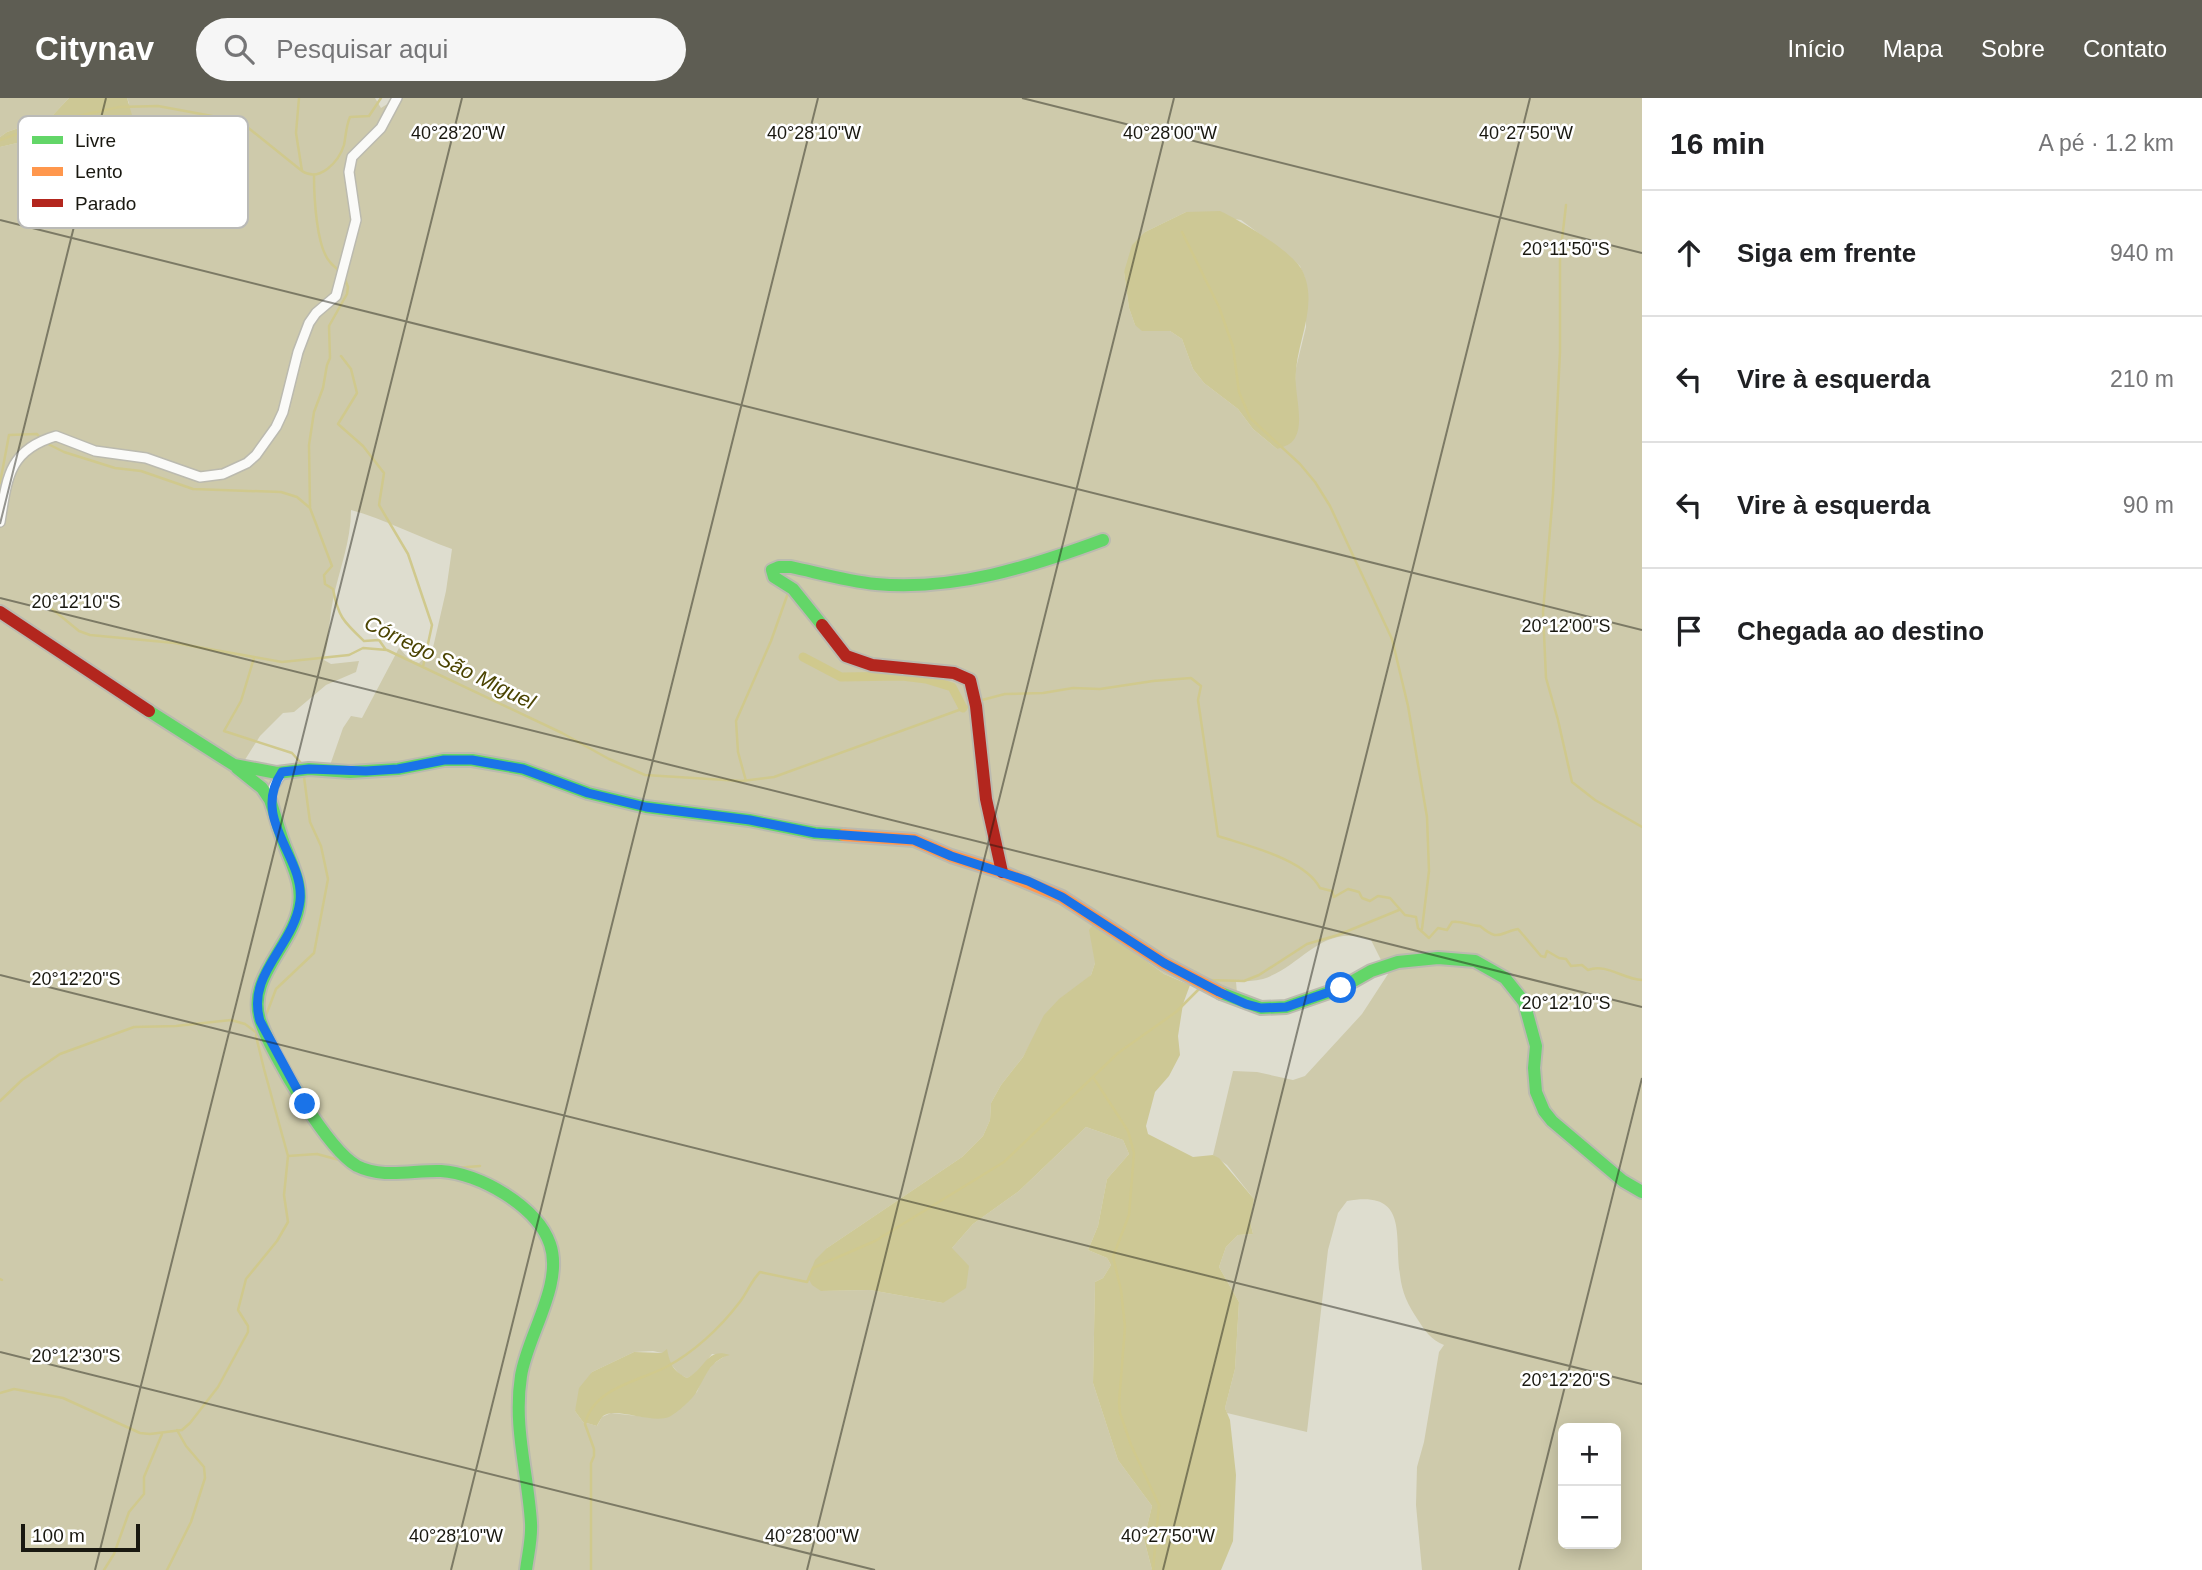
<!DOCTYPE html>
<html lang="pt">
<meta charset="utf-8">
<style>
:root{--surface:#fff;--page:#f6f6f6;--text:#202124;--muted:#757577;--line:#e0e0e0;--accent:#5e5d53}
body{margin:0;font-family:Arial,sans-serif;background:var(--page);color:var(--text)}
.controls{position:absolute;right:21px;bottom:21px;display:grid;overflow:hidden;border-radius:10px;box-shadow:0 4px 18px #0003}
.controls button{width:63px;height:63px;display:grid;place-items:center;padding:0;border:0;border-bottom:2px solid var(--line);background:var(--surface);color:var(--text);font:35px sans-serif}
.scale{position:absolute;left:21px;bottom:18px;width:119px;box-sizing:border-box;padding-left:7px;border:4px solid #191810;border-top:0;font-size:19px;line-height:24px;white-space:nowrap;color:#191810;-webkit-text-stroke:5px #fff;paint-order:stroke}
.stop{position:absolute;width:21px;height:21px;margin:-16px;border:5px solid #1a73e8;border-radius:50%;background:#fff}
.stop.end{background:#1a73e8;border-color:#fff;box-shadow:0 2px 7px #0008}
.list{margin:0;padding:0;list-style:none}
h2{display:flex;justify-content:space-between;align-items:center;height:91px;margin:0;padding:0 28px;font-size:30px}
h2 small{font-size:23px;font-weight:400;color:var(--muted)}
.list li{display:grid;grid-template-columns:46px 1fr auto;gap:21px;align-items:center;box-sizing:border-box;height:126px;padding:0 28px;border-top:2px solid var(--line)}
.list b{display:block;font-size:26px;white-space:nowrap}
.list em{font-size:23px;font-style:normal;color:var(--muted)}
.icon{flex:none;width:38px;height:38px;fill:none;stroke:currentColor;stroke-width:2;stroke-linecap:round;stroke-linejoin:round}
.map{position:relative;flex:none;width:1642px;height:1472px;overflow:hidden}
header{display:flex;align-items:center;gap:42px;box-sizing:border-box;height:98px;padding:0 35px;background:var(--accent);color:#fff}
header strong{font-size:33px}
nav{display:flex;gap:38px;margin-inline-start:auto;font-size:24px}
.search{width:490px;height:63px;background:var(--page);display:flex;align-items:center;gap:18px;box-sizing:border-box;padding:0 24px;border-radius:38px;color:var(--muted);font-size:26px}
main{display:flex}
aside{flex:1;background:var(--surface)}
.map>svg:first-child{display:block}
.green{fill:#cecaab;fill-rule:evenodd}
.forest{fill:#cdc895}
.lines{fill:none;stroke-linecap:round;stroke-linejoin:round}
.stream{stroke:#d0c98d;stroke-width:2.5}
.canal{stroke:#d0c98d;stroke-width:9}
.street-casing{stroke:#bbbaaf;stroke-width:12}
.fast-casing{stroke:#bbbaaf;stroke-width:16}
.slow-casing{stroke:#bbbaaf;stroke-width:16}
.jam-casing{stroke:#bbbaaf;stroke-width:16}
.street{stroke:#fafaf8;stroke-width:9}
.fast{stroke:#63d668;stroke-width:12}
.slow{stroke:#ff974d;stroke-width:12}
.jam{stroke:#b3261e;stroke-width:12}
.route{stroke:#1a73e8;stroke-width:9}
.ticks{fill:none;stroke:#191810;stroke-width:2;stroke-opacity:0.45}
.labels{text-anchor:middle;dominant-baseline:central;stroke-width:5;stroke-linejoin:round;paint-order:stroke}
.water-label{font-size:21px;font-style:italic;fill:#4b4402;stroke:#fff}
.key{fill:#fff;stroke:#babab7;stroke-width:2}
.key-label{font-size:19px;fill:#191810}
.ticks-label{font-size:18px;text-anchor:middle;fill:#191810;stroke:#fff;stroke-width:5;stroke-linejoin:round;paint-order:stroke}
</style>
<header>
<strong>Citynav</strong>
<div class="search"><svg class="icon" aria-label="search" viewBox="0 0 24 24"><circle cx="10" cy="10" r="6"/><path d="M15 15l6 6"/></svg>Pesquisar aqui</div>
<nav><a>Início</a><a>Mapa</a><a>Sobre</a><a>Contato</a></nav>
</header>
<main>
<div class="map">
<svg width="1642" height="1472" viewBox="0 0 1642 1472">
<rect width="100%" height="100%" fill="#deddcf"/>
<path class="green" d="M0,0h69l-18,19 -44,15 -7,5z
M127,0h248l6,10 16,-10h1245v1472h-220l-6,-65 1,-38 7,-25 15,-90 5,-7c-14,-6 -18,-13 -26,-25 -10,-15 -16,-27 -18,-45 -6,-40 9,-85 -53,-74l-9,12 -10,37 -21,182 -80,-19 -2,-5 10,-39 4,-67 -20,-35 7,-20 12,-12 15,-1 -3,-13 4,-22 -27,-34 -14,-10 20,-84 24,1 36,8 12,-4 57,-62 26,-40 -17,-34c-49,-18 -68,26 -108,39 -8,2 -18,2 -27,3l2,22 -74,-30 -69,-51v40l-4,12 -58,64 -10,18 -22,28 -10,18 -1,17 -7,16 -21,21 -135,91 -6,43 49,-1 73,13 9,-55 21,-24 46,-33 67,-64 37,13 6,14 -22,25 -9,47 -10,24 19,8 4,7 -8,13 -8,4 -2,101 25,77 34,46 -8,33 8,31h-1152v-1423l51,-12 22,7 13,-11 38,-6 5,-22zM1186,114l55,8 48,36 11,10 5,12 1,49 -10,41 -1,15 3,31 -21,35 -24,-20 -15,-20 -34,-26 -11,-14 -11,-30 -12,-8 -35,-6 -6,-17 -5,-36 21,-40zM351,412c34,9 67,27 101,39l-6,42 -14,61 -13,11 -9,-3 -11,-12 -37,70 -11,-2 -8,12 -15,43 -87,-5 19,-30 23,-23 11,-1 32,-27 30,-13 3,-11 -28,3 -7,-4c5,-20 5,-40 9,-60 6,-30 18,-58 18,-90zM653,1253l9,2 17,21 8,4 10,-5 15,-19 13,2 -12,8 -10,13 -6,15 -42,26 -44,-5 -9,4 -5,9 -14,-4 -8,-11 17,-39 42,-20zM1563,1330h53v116h-53z"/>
<path class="forest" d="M69,0h58l5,17 -8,10c-11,2 -29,2 -39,7 -11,6 -16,16 -29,13l-5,-10 -51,12v-10l7,-5 44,-15z
M1220,113c18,8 73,41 82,59 19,38 -10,77 -6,116 1,15 7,39 -1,52 -4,7 -10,8 -18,11l-24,-20 -15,-20 -34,-26 -11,-14 -11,-30 -12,-8h-28l-7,-6 -6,-17 -5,-36 8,-27 13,-13 41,-20z
M1095,825l69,51 26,11 -7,19 -5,32 2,19 -11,21 -14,16 -9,34 2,8 45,23 20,-2 6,3 35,41 -4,22 3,13 -15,1 -12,12 -7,20 20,35 -4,67 -10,39 5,12 6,55 -3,66 -12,29h-69l-8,-31 8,-33 -34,-46 -25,-77 2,-101 8,-4 8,-13 -4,-7 -19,-8 10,-24 9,-47 22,-25 -6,-14 -37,-13 -67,64 -46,33 -21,24 17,18 -3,22 -23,15 -73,-13 -49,1 -9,-6 -4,-7 7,-18 12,-12 135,-91 21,-21 7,-16 1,-17 10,-18 22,-28 21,-42 15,-16 32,-24 4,-12 -6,-33z
M667,1251c3,15 6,22 20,29 19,-9 19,-31 43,-23 -20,5 -24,21 -33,36 -4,8 -20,22 -28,26 -18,7 -54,-11 -66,-1 -1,1 -6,9 -6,10l-14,-4 -8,-11 4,-23 13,-16 42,-20 28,1z"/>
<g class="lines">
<path class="stream" d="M299,0l-3,35 6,38
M0,42l46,-17 73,-16 39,-1 54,10 34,10 56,45c18,12 37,-10 42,-26 2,-10 2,-19 6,-28l19,-1 12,-18
M314,77c0,20 2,72 16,87 2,3 5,5 8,8
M1566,107l-6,52v95l-7,142 -10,118 3,66 12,42 14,62 23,18 47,27
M1182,134l37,75 14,40 6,45 11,26 50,46 15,18 15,24 62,133 16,67 19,111 2,54 -7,58
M344,179l4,10 -1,7 -18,32 1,32 -3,7 -4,23 -9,24 -5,33 1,63 22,58 -8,9 1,9 8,5c5,28 11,33 31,52l15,-1 7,10
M341,258l10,13 6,24 -19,31 25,22 21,27 -5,32 29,49 24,71 -9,42
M46,345l18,9 51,16 26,3 52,18 88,3 16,5 13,11
M0,385l9,-48 28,-1 4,5
M46,506l33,27 11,4 85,8 107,19 67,-7 14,-7 24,2 175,83 47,26 36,16 97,6 32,-4 196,-71
M254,560l-13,43 -17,30 68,22 9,10
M982,602l23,-6 38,-1 30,-5 27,1 53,-8 38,-3 10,8 -3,14 20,136c30,10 87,23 102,52l12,3 2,6 14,-8 11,3 3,6 8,3 8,-5 12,2 15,17 11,2 2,11 11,10 9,-10 9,2 5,-8c8,-2 19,4 28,4 19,16 18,7 38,3l23,27 4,1 2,-6 12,7 7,1 5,7 11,-1 6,5c18,-7 35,9 54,10
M746,683l-8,-29 -2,-31 35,-80 17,-48
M1206,882l38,1 15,-6 48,-31 31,-9 61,-25
M265,920l11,-29 38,-36 14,-74 -7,-33 -11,-24 -6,-45
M1093,979l35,54 6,22 -5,62 -16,42 8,33 4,37 -6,76 1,10 11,32 28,60 -6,65
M0,1003l22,-21 38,-26 74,-27 42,-1 55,-6 14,4 12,9
M288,1058l29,-2 26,7
M455,1070l25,-2
M0,1181l2,1
M0,1295l14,-4 49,9 77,35 10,1 32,-4 8,-7 28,-36 30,-55v-6l-10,-16 8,-31 31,-38 11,-19 -4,-27 4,-39 -24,-87 -8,-33 2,-6
M104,1472l10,-16 15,-42 15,-18v-17l18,-43
M167,1472l24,-48 14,-44 -1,-11 -18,-21 -9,-16
M591,1472v-107l3,-7v-7l-9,-25c8,-36 52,-42 81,-57 27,-14 54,-39 73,-64 8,-10 12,-22 21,-31l47,10 6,-14 62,-27 129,-79 114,-109 58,-41 25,-25"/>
<path class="canal" d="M803,559l38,20 61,-1 24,3 26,8 11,21"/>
<defs>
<path id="street" d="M0,424c7,-43 8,-72 56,-86l39,15 51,7 54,19 23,-3 24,-11 9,-8 20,-28 7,-15 15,-60 11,-29 7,-10 20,-17 20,-76 -7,-48 3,-15 29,-29 16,-30
M270,702l4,-14 8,-13"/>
<path id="fast" d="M822,527l-29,-36 -19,-12 -2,-7 7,-3h12c28,6 56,14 85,17 79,7 154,-17 227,-44
M149,613l85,54 43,8 32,-4 41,3 48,-3 46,-9h28l51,9 65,24 58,14 103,13 66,13 28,2
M237,670l25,20 8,12c4,11 7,23 11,35 8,26 24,48 17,76 -9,38 -53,70 -37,112 12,33 66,126 96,143 26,13 56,4 84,5 38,2 96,35 109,73 14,40 -23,92 -29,132 -8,51 7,97 10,147 1,16 -3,31 -5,47
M1221,895l40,15 25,-1 55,-19 30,-17 27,-9 40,-4 37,3 30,17 19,24 12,44 -2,22 2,24 8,19 8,10 71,60 19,11"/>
<path id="slow" d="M843,737l71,5 37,16 51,16 60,25 102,66 57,30"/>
<path id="jam" d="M0,514l149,99
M822,527l24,31 26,9 82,8 16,7 6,26 10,93 16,73"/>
</defs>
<use href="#street" class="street-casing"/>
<use href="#fast" class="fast-casing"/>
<use href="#slow" class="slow-casing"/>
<use href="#jam" class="jam-casing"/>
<use href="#street" class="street"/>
<use href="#fast" class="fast"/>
<use href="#slow" class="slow"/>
<use href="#jam" class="jam"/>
</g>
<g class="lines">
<path class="route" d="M305,1006l-45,-83c-14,-48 34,-74 40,-120 5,-45 -50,-81 -18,-129l27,-3 57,2 32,-2 46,-9h28l51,9 65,24 58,14 104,13 65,13 99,7 37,16 77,25 34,16 102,66 55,29 27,12 15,4 25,-1 55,-19"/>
</g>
<path class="ticks" d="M1022,0l620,155M0,122l1642,410M0,426l106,-426M0,500l1642,409M0,877l1642,409M0,1254l875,218M95,1472l367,-1472M451,1472l367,-1472M807,1472l367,-1472M1163,1472l367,-1472M1519,1472l123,-492"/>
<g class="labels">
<g class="water-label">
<text transform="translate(450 564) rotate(26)">Córrego São Miguel</text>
</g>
</g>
<rect x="18" y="18" width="230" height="112" rx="10" class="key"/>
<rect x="32" y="38" width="31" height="8" fill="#63d668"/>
<rect x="32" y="69" width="31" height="9" fill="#ff974d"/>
<rect x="32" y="101" width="31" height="8" fill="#b3261e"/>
<g class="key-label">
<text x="75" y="49">Livre</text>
<text x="75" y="80">Lento</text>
<text x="75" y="112">Parado</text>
</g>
<g class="ticks-label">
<text x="458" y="41">40°28'20"W</text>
<text x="814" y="41">40°28'10"W</text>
<text x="1170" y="41">40°28'00"W</text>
<text x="1526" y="41">40°27'50"W</text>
<text x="1566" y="157">20°11'50"S</text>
<text x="76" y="510">20°12'10"S</text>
<text x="1566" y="534">20°12'00"S</text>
<text x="76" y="887">20°12'20"S</text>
<text x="1566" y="911">20°12'10"S</text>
<text x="76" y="1264">20°12'30"S</text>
<text x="1566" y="1288">20°12'20"S</text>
<text x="456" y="1444">40°28'10"W</text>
<text x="812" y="1444">40°28'00"W</text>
<text x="1168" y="1444">40°27'50"W</text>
</g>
</svg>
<div class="controls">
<button>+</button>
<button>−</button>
</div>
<div class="scale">100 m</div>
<div class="stop" style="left:1341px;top:890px"></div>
<div class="stop end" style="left:305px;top:1006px"></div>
</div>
<aside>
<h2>16 min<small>A pé · 1.2 km</small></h2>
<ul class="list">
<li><svg class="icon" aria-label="ahead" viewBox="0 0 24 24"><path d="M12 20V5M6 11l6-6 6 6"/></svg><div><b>Siga em frente</b></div><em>940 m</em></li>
<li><svg class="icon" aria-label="left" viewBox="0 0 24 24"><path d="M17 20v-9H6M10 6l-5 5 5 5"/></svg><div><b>Vire à esquerda</b></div><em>210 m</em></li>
<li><svg class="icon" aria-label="left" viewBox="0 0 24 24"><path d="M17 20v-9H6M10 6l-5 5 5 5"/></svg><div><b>Vire à esquerda</b></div><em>90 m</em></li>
<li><svg class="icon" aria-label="arrive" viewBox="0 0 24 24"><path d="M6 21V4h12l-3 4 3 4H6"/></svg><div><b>Chegada ao destino</b></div></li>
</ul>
</aside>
</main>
